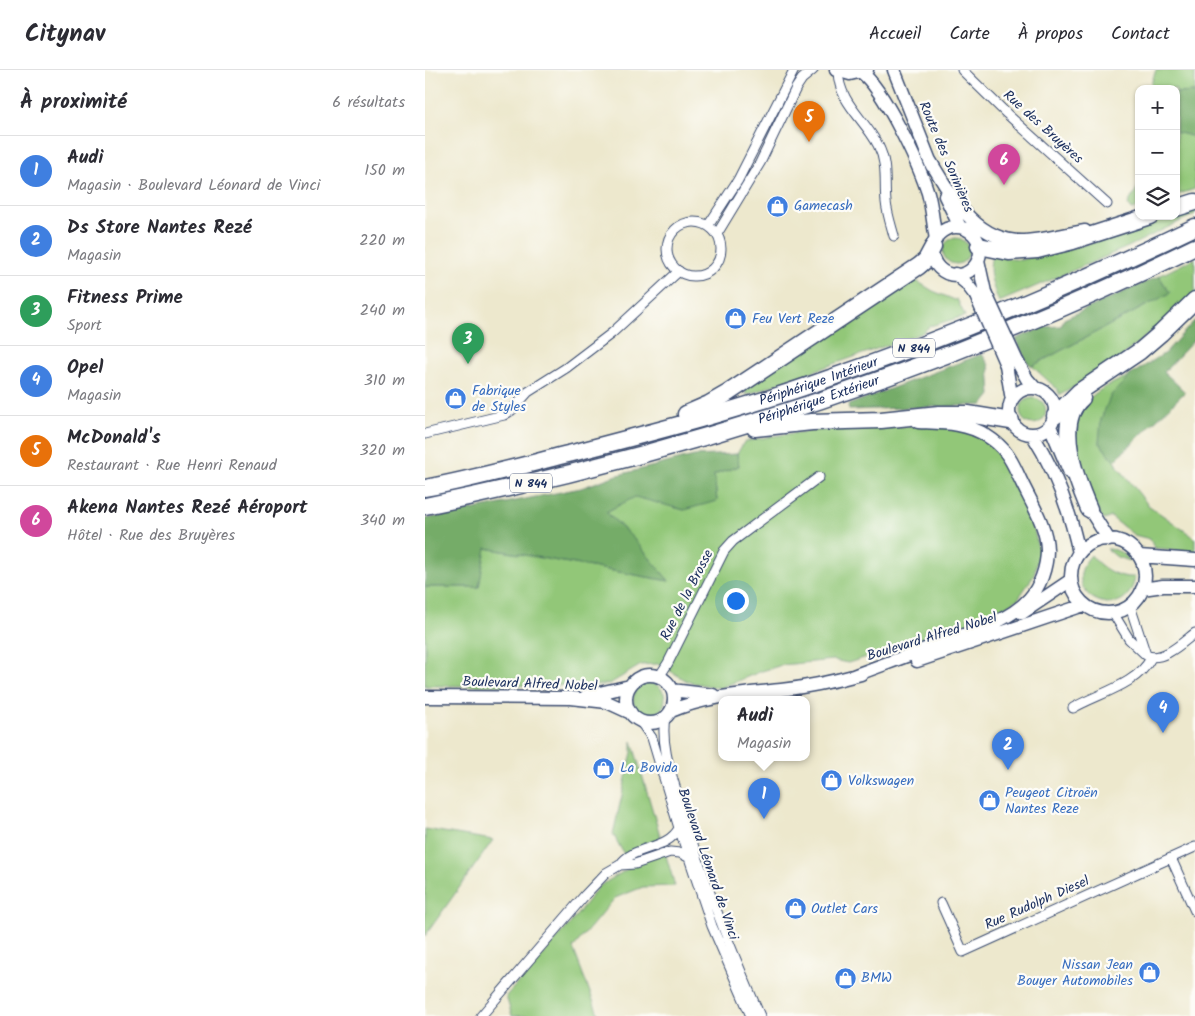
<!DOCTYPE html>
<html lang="fr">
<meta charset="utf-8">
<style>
:root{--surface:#fff;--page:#f7f7f7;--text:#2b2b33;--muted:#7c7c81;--line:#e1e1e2;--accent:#7c3aed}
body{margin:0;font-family:Kalam,sans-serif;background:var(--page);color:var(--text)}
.controls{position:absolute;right:15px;top:15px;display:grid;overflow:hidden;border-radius:10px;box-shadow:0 1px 4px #0004}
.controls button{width:45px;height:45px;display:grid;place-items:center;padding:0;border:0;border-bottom:1px solid var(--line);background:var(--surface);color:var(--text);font:25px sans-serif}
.you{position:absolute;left:310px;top:530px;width:18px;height:18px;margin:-12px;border:4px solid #fff;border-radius:50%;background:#1a73e8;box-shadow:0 0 0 8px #1a73e833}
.badge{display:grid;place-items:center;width:32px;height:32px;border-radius:50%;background:var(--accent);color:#fff;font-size:16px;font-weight:700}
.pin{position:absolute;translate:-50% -41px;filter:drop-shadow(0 1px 2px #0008)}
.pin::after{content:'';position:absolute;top:26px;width:18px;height:15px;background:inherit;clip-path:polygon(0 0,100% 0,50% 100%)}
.popup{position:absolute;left:293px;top:626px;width:92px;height:65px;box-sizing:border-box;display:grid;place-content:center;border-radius:10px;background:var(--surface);filter:drop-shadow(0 1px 4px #0005);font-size:16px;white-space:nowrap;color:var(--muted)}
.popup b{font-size:19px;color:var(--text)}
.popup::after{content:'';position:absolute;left:50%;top:100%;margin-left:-10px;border:10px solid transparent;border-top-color:var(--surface)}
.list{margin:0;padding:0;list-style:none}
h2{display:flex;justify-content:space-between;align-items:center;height:65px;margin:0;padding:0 20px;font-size:21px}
h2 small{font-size:16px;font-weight:400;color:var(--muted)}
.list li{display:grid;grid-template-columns:32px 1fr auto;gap:15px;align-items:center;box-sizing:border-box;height:70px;padding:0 20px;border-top:1px solid var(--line)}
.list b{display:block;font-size:19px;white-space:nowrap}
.list p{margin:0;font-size:16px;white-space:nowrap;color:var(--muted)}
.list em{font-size:16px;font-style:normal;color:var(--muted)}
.icon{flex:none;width:28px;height:28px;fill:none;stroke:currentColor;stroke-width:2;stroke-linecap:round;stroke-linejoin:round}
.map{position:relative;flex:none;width:770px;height:946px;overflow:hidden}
header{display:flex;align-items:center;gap:30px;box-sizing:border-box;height:70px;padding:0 25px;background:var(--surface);border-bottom:1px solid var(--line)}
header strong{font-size:24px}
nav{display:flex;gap:28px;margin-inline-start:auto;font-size:18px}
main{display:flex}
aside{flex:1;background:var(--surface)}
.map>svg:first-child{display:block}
.green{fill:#92c778;stroke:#567b6b}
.forest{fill:#75ac68;stroke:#486e63}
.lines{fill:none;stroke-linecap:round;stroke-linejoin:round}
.street-casing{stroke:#3a4b6f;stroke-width:11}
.secondary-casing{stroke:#3a4b6f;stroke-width:15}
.highway-casing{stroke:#3a4b6f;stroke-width:19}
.street{stroke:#fff;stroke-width:9}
.secondary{stroke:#fff;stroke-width:12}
.highway{stroke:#fff;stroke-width:16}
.secondary-bridge-casing{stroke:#3a4b6f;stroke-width:15;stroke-linecap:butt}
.secondary-bridge{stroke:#fff;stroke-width:12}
.labels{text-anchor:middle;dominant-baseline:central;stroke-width:4.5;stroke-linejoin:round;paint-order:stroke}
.shield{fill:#fdfcf7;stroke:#5f6c8c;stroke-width:1}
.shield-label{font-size:12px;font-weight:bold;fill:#1b2f5e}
.street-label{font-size:14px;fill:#1b2f5e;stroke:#fdfcf7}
.shop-label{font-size:14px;fill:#366cbe;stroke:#fdfcf7;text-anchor:start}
</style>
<header>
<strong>Citynav</strong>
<nav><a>Accueil</a><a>Carte</a><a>À propos</a><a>Contact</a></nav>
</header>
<main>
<aside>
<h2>À proximité<small>6 résultats</small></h2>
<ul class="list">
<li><span class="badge" style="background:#3f7fe0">1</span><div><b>Audi</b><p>Magasin · Boulevard Léonard de Vinci</p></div><em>150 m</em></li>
<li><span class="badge" style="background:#3f7fe0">2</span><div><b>Ds Store Nantes Rezé</b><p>Magasin</p></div><em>220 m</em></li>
<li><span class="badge" style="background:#2e9e5b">3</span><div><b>Fitness Prime</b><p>Sport</p></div><em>240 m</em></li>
<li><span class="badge" style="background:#3f7fe0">4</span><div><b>Opel</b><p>Magasin</p></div><em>310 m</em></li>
<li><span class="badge" style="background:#e8710a">5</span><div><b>McDonald's</b><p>Restaurant · Rue Henri Renaud</p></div><em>320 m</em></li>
<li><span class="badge" style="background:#d1479c">6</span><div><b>Akena Nantes Rezé Aéroport</b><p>Hôtel · Rue des Bruyères</p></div><em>340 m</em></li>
</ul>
</aside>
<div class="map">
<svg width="770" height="946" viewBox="0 0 770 946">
<rect width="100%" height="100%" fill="#fdfcf7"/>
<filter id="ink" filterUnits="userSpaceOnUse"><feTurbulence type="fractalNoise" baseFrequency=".02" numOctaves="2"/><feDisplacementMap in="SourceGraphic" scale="10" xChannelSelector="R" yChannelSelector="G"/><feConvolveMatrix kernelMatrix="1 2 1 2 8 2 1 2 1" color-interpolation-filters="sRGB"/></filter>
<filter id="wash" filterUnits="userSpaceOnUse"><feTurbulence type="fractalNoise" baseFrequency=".0096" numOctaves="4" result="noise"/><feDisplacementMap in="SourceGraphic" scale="20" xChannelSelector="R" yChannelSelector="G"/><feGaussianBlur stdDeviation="1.12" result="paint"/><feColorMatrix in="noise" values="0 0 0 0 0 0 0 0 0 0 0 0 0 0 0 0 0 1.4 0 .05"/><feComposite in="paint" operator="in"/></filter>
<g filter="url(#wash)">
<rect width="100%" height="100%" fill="#ede8cd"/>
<path class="green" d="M731,0h39v22l-19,1v-4l-26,-2z
M751,62l19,5v52l-19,6z
M714,115v22l-7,3 -4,-6z
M770,137v7l-67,33 -129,55c-6,-14 -12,-31 -7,-46l28,4 79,-19 27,-8 38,-17h12v-3z
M518 181a13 13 0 1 1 26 0a13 13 0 1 1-26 0Z
M770,188v37l-87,73 -48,27 -3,-6 -25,-23 138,-73 -11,-17z
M485,207l23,14 22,9 2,-1 8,17 -35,10 -8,7 -176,62 -1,-8z
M707,304l-21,21 -12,47 49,63 47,33v14l-41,-4 -4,-9 -16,-4 -23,-18 -7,3c-20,-29 -45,-88 -18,-118 12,-14 31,-20 46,-28z
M595 341a13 13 0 1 1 26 0a13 13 0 1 1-26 0Z
M496,356l43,3 35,20 12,22 21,49 7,32 -5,23 -16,24 -23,14 -37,15 -110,35 -15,-3 -51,5 -20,6 -42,17 -31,-6 -31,-18 -17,1 -30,18 -8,2 -178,1v-99h54l6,-39 184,33 -36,-43 -27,-26 29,-16 49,14 33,-10 -3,-25 25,-9 -2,-12 7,-12c58,-14 117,-14 177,-16z
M682,479c10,0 18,4 23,12l-13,-4z
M666,485c10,13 26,23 44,22 -7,51 -81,18 -44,-22z
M208 629a16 16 0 1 1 32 0a16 16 0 1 1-32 0Z
M207,671l43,145 -32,1 -28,11 -42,50 26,68h-87l-6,-20 64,-72 28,-37 33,-20 -18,-33 19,-82z
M0,759l68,11 -68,96z"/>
<path class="forest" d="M770,22v45l-19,-5v-39z
M734,206l11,17 -138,73 -5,-4 -11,-23 28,-12 17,-1 3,-7z
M770,250v19l-31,33 21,20 -71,69 -15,-19 2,-23 10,-24 21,-21 33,-21z
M557,284l7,11 2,30 -8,10 -134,5 -1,-5z
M312,384l2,12 -25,9 3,26 -33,9 -49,-13 -29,15 27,26 36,43 -183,-33 -7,39h-54v-68l156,-31 33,-12 80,-20z"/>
</g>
<g filter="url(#ink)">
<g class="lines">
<defs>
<path id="street" d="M537,0l45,44 100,90
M413,1c1,32 26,47 40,74 10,19 6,36 8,57 1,11 5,23 8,34
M242 179a27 27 0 1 1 54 0a27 27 0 1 1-54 0Z
M283,156l30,-46 56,-110
M292,164l43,-71 36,-75 6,-9 11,-9
M0,364l79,-19 8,-5 16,-18 38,-24 46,-35 67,-62
M688,543l16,26 17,16 -16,-49
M721,585c16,8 37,-13 49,-22
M234,607l9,-14 56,-112 9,-10 86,-64
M648,638c26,-15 64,-23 78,-50
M240,647c-5,30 8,61 16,89 21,72 49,142 79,210
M215,651l12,17 27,90 33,98 39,90
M746,788l24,53
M195,795c14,-21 47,-14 59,-37
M516,833l22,49 232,-105
M56,946l104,-121 21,-22 14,-8 15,-1 35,-12 10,1 8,4"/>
<path id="secondary" d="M411,0l14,4 17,-4
M469,0l38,96
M436,2c23,17 58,93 67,121 4,14 5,31 8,46
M504,89c22,36 46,84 96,82 20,-1 40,-7 60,-10
M520,126l15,31
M507 181a24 24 0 1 1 48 0a24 24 0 1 1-48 0Z
M553,190l7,32
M530,204l11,9 10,13
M592,291l10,18 8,9
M581,295l6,35
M584 341a23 23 0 1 1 46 0a23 23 0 1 1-46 0Z
M625,356l20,47
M607,364c23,36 38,77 47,119
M660,432l24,38
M646 506a37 37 0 1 1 74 0a37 37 0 1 1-74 0Z
M714,486l56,4
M717,519l21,-3h32
M597,543l49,-33
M492,591l167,-56
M201 629a24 24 0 1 1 48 0a24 24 0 1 1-48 0Z
M428,606c29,-11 57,-21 85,-32 28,-10 71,-22 91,-45 11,-12 18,-32 18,-49 0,-23 -15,-46 -25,-67 -5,-10 -9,-21 -16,-30 -5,-7 -11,-12 -19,-17 -21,-14 -46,-13 -69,-14
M247,620l41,5
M161,626l44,-10
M0,627l146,1 36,4 24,11
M246,641c35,-15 72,-17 110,-21 27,-3 54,-9 80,-16"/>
<g id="highway">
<path d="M751,138l19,-6"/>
<path d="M554,176l30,6 28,-2 36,-9 77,-25"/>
<path d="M657,328c-29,25 -5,83 7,111"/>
<path d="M261,344l23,-10 19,-11 191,-127 7,-6 7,-13"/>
<path d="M630,346l24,-24 61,-41 21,-18 34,-33"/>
<path d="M330,358l57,-6 69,-2 58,-6h29l43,7"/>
<path id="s1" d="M0,418c54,-10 106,-25 159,-38 77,-20 154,-40 229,-66 130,-44 257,-97 382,-157"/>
<path id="s2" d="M0,436c266,-54 526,-140 770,-259"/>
</g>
</defs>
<use href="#street" class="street-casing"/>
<use href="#secondary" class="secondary-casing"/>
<use href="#highway" class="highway-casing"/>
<use href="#street" class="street"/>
<use href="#secondary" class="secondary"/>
<use href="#highway" class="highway"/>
<defs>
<path id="secondary-bridge" d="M560,222l32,69
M551,226l30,69"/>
</defs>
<use href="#secondary-bridge" class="secondary-bridge-casing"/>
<use href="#secondary-bridge" class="secondary-bridge"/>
</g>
</g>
<defs>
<symbol id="shop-disc" viewBox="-11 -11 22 22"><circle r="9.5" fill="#3f7fe0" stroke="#fdfcf7"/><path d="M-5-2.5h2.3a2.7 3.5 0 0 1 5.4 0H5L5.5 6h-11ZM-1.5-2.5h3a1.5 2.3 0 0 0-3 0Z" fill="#fff"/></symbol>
</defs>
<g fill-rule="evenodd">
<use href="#shop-disc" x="340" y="124" width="25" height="25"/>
<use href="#shop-disc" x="298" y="236" width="25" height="25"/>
<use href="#shop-disc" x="18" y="316" width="25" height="25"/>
<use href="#shop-disc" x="166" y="686" width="25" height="25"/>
<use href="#shop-disc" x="394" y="698" width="25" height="25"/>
<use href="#shop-disc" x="552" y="718" width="25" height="25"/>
<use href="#shop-disc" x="358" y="826" width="25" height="25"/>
<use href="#shop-disc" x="712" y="890" width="25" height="25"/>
<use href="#shop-disc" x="408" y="896" width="25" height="25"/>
</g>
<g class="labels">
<g class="shield">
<rect x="468" y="268.5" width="42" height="19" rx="4"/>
<rect x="85" y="403.5" width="42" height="19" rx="4"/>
</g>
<g class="shield-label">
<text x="489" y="278">N 844</text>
<text x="106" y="413">N 844</text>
</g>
<g class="street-label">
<text transform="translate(618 57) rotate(42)">Rue des Bruyères</text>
<text transform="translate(521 87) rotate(67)">Route des Sorinières</text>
<text stroke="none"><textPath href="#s1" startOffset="408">Périphérique Intérieur</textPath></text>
<text stroke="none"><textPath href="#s2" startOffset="408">Périphérique Extérieur</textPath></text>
<text transform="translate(262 525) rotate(-63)">Rue de la Brosse</text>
<text transform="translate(507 567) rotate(-17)">Boulevard Alfred Nobel</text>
<text transform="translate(105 614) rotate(2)">Boulevard Alfred Nobel</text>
<text transform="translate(283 794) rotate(71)">Boulevard Léonard de Vinci</text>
<text transform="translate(612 833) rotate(-24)">Rue Rudolph Diesel</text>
</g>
<g class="shop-label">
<text x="369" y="136">Gamecash</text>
<text x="327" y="249">Feu Vert Reze</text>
<text x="47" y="321">Fabrique<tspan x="47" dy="16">de Styles</tspan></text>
<text x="195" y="698">La Bovida</text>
<text x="423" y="711">Volkswagen</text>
<text x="580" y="723">Peugeot Citroën<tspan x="580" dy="16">Nantes Reze</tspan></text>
<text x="386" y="839">Outlet Cars</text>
<text x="708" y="895" text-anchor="end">Nissan Jean<tspan x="708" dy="16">Bouyer Automobiles</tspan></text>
<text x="436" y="908">BMW</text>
</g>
</g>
</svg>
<div class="controls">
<button>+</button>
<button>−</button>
<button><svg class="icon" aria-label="layers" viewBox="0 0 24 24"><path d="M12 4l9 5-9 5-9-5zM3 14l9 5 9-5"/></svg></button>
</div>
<div class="you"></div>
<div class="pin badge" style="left:339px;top:749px;background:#3f7fe0">1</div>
<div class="popup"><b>Audi</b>Magasin</div>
<div class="pin badge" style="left:583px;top:700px;background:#3f7fe0">2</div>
<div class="pin badge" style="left:43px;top:294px;background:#2e9e5b">3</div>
<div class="pin badge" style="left:738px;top:663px;background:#3f7fe0">4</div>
<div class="pin badge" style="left:384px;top:72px;background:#e8710a">5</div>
<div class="pin badge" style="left:579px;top:115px;background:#d1479c">6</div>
</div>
</main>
